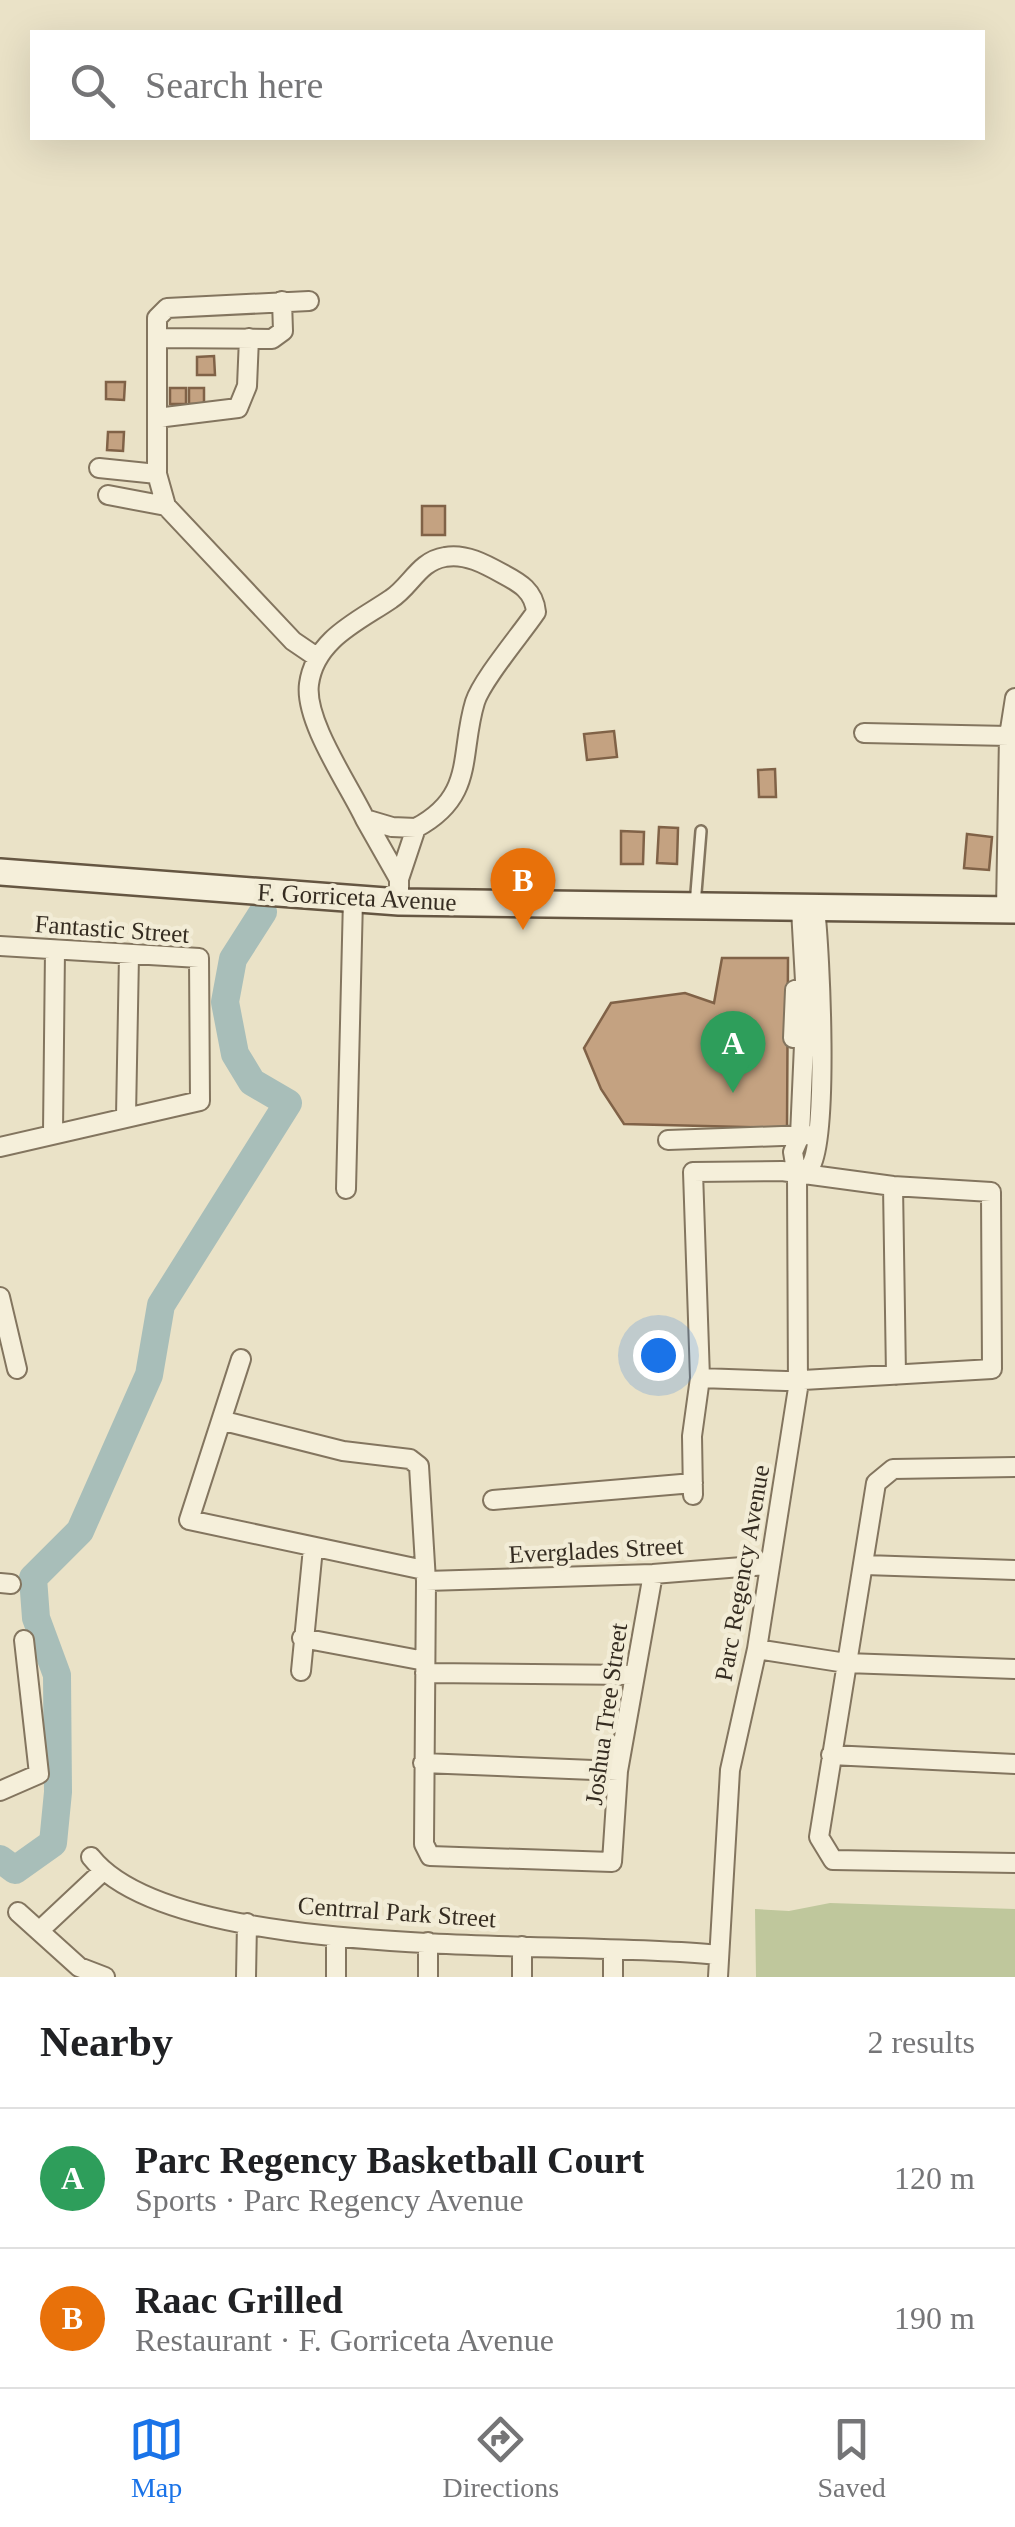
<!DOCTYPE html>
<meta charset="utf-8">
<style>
:root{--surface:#fff;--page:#f2f2f2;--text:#202124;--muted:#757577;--line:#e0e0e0;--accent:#1a73e8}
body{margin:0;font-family:"Times New Roman",serif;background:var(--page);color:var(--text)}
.you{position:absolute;left:658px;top:1355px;width:35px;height:35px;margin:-25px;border:8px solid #fff;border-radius:50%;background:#1a73e8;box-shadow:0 0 0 15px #1a73e833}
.badge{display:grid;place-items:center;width:65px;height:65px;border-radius:50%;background:var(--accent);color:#fff;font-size:32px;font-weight:700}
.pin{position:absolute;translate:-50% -82px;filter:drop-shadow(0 2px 5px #0008)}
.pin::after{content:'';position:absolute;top:52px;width:35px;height:30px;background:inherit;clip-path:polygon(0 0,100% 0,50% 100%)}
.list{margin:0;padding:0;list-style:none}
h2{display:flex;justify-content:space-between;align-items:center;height:130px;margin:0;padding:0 40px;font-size:42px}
h2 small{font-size:32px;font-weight:400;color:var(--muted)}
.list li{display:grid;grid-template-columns:65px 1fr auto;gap:30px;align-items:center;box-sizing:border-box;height:140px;padding:0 40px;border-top:2px solid var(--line)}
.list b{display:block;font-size:38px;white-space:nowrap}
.list p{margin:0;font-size:32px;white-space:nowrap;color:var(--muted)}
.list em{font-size:32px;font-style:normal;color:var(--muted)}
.icon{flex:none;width:55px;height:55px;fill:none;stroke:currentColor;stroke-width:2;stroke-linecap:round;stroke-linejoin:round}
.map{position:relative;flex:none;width:1015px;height:1977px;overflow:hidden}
.search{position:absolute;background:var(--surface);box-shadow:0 10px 40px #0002;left:30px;right:30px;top:30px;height:110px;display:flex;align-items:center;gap:25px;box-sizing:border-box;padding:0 35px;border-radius:0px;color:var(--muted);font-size:38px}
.sheet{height:410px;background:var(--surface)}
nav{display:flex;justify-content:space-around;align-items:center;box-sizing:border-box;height:140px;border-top:2px solid var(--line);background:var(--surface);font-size:28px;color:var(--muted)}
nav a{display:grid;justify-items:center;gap:5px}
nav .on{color:var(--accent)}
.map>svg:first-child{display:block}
.green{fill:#bfc79c}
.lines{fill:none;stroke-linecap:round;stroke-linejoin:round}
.river{stroke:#a8beb9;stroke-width:28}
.building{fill:#c4a281;stroke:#806247;stroke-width:2.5}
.lane-casing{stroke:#83755f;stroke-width:14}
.street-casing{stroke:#83755f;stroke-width:22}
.secondary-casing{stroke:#655642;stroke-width:30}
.lane{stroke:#f5efda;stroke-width:9}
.street{stroke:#f5efda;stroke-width:18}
.secondary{stroke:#f5efda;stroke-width:25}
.labels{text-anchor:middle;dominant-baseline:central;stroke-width:9;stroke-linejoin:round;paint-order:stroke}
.street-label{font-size:25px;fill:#352c21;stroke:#f2ecd6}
</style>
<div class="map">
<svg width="1015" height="1977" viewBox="0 0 1015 1977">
<rect width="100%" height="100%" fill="#eae2c7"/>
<path class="green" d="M830,1903l185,6v68h-259l-1,-68 34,2z"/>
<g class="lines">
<path class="river" d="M0,1859l15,11 38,-27 5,-51 -1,-117 -21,-57 -3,-40 47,-47 69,-156 12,-70 127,-202 -36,-21 -17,-28 -10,-52 8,-43 30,-47"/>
</g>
<path class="building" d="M214,356l1,19h-18v-18z
M106,382h19l-1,18 -18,-1z
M170,388h16v16h-16z
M189,388h15v16h-15z
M108,432h16l-1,19 -16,-1z
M422,506h23v29h-23z
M614,731l3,26 -30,3 -3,-26z
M775,769l1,28h-17l-1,-27z
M659,827l19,1 -1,36 -20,-1z
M621,831l23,1 -1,32h-22z
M967,834l25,3 -3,33 -25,-2z
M722,958h66l-1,170 -163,-4 -23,-35 -17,-41 27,-45 74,-10 29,10z"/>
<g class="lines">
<defs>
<path id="lane" d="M695,905l6,-74"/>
<path id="street" d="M309,301l-142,7 -10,10v156l9,32 127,135 25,17
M159,338l113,1 11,-8 -1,-30
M157,418l81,-10 9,-22 2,-48
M99,468l58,6
M108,495l58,11
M864,733l145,3
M365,819l34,60
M399,902v-23l17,-51c60,-32 43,-74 59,-126 7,-22 46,-68 61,-90 -2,-21 -16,-29 -33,-38 -18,-10 -38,-21 -58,-17 -26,4 -34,29 -54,42 -32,22 -76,40 -82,85 -5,37 40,101 56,135l27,8 24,1
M1006,909l3,-173 6,-38
M0,946l199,12 1,143 -200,46
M793,1038l2,-48 14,-4
M126,1116l3,-161
M53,1132l2,-182
M668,1140l140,-5
M797,1176c5,-3 10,-5 13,-9 19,-27 10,-218 5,-258
M893,1186l3,189
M346,1189l7,-290
M0,1297l17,72
M241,1359l-52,161 235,50
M224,1421l119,30 67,8 9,7 7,115 -2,263 6,12 182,6 6,-91 35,-197
M1015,1467l-122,2 -17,14 -57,354 14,23 182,3
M693,1495l-1,-59 8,-58 -7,-206 89,-1 111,15 98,6 1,177 -206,12 -86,-3
M493,1500l200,-17
M865,1565l150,5
M426,1581l227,-7 115,-9
M0,1583l11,1
M302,1638l123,23
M757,1649l89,14 169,6
M301,1671l12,-123
M425,1673l209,2
M831,1755l184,9
M423,1763l195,8
M0,1791l39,-17 -15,-134
M91,1857c86,108 489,82 627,98
M18,1912l61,55 26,10
M39,1931l64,-60
M336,1938v39
M428,1942v35
M613,1950v27
M246,1977l1,-54
M522,1977v-31
M718,1977l12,-207 27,-121 41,-261 -1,-212 -4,-24 7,-16 6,-137 -5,-90"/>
<path id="secondary" d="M0,872l399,30 616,8"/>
</defs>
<use href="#lane" class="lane-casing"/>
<use href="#street" class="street-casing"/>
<use href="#secondary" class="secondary-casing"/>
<use href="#lane" class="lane"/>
<use href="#street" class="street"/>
<use href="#secondary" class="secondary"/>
</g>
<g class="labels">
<g class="street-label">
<text transform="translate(357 897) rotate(3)">F. Gorriceta Avenue</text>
<text transform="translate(112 929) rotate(4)">Fantastic Street</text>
<text transform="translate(596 1550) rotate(-3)">Everglades Street</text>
<text transform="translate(742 1573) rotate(-80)">Parc Regency Avenue</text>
<text transform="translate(606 1714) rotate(-82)">Joshua Tree Street</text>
<text transform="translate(397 1912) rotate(4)">Centrral Park Street</text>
</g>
</g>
</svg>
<div class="you"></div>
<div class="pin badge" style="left:733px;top:1093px;background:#2e9e5b">A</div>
<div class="pin badge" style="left:523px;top:930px;background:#e8710a">B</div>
<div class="search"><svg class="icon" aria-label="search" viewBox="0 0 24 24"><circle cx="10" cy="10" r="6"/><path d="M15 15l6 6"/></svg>Search here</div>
</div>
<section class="sheet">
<h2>Nearby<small>2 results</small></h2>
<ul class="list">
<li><span class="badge" style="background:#2e9e5b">A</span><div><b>Parc Regency Basketball Court</b><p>Sports · Parc Regency Avenue</p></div><em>120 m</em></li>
<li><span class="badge" style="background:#e8710a">B</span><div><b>Raac Grilled</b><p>Restaurant · F. Gorriceta Avenue</p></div><em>190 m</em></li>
</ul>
</section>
<nav>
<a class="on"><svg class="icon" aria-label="map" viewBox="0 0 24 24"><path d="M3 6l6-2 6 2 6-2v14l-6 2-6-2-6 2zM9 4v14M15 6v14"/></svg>Map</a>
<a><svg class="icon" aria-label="directions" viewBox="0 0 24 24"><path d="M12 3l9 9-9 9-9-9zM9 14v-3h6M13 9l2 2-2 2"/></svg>Directions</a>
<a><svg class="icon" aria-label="saved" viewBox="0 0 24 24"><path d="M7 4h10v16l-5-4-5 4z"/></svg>Saved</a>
</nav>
